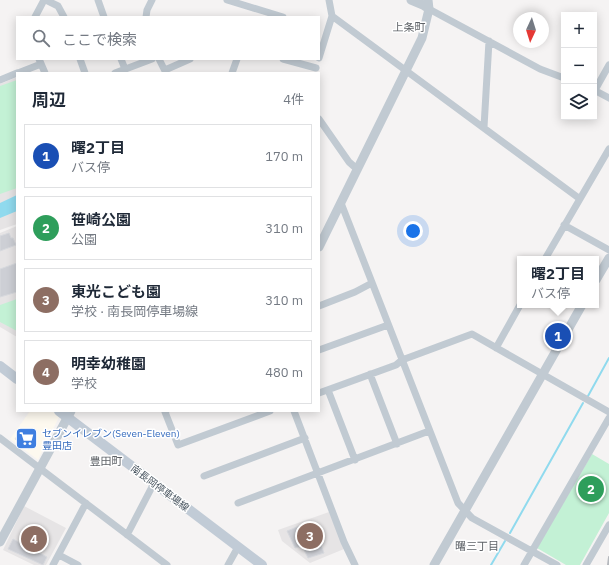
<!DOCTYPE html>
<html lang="ja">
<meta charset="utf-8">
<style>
:root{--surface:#fff;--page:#f2f2f3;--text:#1f2937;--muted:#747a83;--line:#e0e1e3;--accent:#1a73e8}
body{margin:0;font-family:"IBM Plex Sans","Noto Sans JP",sans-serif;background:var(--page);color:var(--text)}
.controls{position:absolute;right:12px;top:12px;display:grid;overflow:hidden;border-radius:0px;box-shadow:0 2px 10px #0003}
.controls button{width:36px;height:36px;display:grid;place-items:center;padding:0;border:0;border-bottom:1px solid var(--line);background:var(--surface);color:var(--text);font:20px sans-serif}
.compass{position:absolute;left:513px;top:12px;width:36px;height:36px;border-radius:50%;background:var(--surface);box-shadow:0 2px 10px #0003;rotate:184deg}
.you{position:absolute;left:413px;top:231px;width:14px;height:14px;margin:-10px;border:3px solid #fff;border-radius:50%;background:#1a73e8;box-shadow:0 0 0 6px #1a73e833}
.badge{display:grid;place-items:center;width:26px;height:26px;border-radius:50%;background:var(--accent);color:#fff;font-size:13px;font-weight:700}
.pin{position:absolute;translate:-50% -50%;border:2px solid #fff;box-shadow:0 1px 4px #0006}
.popup{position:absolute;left:517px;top:256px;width:82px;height:52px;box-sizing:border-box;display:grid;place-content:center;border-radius:0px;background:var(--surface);filter:drop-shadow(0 1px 3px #0005);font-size:13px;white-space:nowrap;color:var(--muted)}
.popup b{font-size:15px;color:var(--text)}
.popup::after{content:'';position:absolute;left:50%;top:100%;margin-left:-8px;border:8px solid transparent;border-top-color:var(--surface)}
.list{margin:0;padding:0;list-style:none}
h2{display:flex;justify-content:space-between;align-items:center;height:52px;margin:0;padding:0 16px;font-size:17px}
h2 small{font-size:13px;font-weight:400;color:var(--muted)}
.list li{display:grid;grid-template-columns:26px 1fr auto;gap:12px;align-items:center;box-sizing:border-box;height:64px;margin:0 8px 8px;padding:0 8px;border:1px solid var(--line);border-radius:0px}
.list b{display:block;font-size:15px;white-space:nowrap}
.list p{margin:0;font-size:13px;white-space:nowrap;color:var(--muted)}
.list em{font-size:13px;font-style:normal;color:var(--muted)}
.icon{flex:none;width:22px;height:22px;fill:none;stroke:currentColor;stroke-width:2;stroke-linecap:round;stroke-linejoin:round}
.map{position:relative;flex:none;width:609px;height:565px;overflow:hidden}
.search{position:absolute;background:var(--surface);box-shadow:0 2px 10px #0003;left:16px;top:16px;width:304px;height:44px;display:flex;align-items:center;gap:10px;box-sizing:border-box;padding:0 14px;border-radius:0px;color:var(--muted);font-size:15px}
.panel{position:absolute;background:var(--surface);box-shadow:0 2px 10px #0003;left:16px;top:72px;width:304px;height:340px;border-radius:0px}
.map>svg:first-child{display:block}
.commercial{fill:#fdf9ef}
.education{fill:#e6e4e5}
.green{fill:#c3f1d5}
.water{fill:#90daee}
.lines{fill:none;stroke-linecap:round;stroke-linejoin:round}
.stream{stroke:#90daee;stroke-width:2}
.building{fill:#cdcfd5;stroke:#d7d9de}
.minor{stroke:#c1cad2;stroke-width:7}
.tertiary{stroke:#c1cad2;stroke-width:9}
.secondary{stroke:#c1cbd6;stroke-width:10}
.rail{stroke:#b5b8bd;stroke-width:2}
.labels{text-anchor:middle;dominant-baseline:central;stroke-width:3;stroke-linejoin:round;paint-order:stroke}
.shop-label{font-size:10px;fill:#366cbe;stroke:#fff;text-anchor:start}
.street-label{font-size:10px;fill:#4a5661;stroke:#fff}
.neighbourhood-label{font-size:11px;fill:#5f6368;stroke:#fff}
</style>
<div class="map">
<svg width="609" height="565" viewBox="0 0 609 565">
<rect width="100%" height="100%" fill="#f5f3f3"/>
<path class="commercial" d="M30,411h22l7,6 -21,43 -28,-21z"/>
<path class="education" d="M17,77v147l-17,6v-146z
M17,226v111l-17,-10v-94z
M24,506l42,22 -20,37h-12l-31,-15z
M329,512l15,37 -34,14 -28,-22 -4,-11z"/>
<path class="green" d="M17,80v108l-17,6v-108z
M17,299v32l-17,-9v-17z
M592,454l17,10v49l-29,52h-14l-29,-17z"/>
<path class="water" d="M17,195v16l-17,7v-15z"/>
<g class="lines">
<path class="stream" d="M588,396l21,-38
M510,533l73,-130
M491,565l14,-24"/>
</g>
<path class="building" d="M9,233l2,5h2l3,7 -16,6v-15z
M17,263v29l-17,5v-28z
M22,429l14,11 -7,9 -14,-10z
M312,521l12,32 -16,5 -6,-12 -7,2 -8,-17z
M31,538l8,4 -3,9 11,6 -4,8 -35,-16 5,-10 13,7z"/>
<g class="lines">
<path class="minor" d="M46,0l12,6 6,11
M98,0l6,17
M227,0l56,17
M429,9l111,60 24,9
M332,16l248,183
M35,17l9,-17
M146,17l1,-7 5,-10
M319,58l13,-42 -3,-16
M39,59l6,14
M80,59l5,14
M121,59l4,10
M159,59l7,14
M283,59l33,9
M165,70l25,-11
M18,73l23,-9
M115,73l37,-14
M232,73l5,-14
M0,80l17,-7
M594,90l15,8
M595,90l14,-25
M319,119l30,43 8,7
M484,127l5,-86
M341,203l117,300 14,15 85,47
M564,225l45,25
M545,259l64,-110
M319,306l36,-14 17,-9
M496,348l24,-43
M319,350l69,-25
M370,374l27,70
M328,390l27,70
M319,393l77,-28 6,-5 70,-26 137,78
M166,411l-1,1 13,33 92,-34
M294,411l50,131 11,23
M0,438l167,127
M204,476l101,-38
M238,503l191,-72
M127,535l27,-52
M59,555l19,10
M53,565l33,-62
M228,565l10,-18
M524,565l85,-147
M586,565l23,-40"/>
<path class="tertiary" d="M411,0l12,5 6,4
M319,247l103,-209 7,-29 -1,-9
M596,280l13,-22
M0,542l71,-131
M434,565l148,-260"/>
<path class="secondary" d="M0,366l17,13
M59,411l203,154"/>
<path class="rail" d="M608,565l1,-8"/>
</g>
<defs>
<symbol id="supermarket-square" viewBox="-11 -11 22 22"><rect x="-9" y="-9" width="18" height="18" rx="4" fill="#3f7fe0" stroke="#fff"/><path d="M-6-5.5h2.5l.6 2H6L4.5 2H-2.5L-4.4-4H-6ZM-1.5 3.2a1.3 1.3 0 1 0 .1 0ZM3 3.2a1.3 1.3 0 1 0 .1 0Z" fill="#fff"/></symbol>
</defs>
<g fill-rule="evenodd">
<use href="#supermarket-square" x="14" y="426" width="25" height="25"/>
</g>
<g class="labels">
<g class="shop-label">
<text x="42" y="433">セブンイレブン(Seven-Eleven)<tspan x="42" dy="12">豊田店</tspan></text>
</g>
<g class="street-label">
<text transform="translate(160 488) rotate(37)">南長岡停車場線</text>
</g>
<g class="neighbourhood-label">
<text x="409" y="27">上条町</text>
<text x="106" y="461">豊田町</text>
<text x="477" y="546">曙三丁目</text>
</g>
</g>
</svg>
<div class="controls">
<button>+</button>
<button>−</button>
<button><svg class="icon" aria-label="layers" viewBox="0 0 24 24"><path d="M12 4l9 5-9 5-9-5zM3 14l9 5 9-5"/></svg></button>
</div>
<svg class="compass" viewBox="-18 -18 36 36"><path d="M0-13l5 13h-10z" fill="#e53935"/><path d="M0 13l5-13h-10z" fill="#747a83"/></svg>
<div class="you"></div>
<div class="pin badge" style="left:558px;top:336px;background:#1a4fb4">1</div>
<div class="popup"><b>曙2丁目</b>バス停</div>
<div class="pin badge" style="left:591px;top:489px;background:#2e9e5b">2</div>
<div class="pin badge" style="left:310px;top:536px;background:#8d6e63">3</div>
<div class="pin badge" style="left:34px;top:539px;background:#8d6e63">4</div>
<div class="search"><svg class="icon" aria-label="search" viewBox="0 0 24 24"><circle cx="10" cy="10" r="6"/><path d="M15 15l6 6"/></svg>ここで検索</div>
<section class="panel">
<h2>周辺<small>4件</small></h2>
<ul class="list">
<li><span class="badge" style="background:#1a4fb4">1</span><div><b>曙2丁目</b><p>バス停</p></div><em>170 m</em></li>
<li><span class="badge" style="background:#2e9e5b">2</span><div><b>笹崎公園</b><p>公園</p></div><em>310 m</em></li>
<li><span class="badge" style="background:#8d6e63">3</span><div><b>東光こども園</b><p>学校 · 南長岡停車場線</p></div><em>310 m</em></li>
<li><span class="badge" style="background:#8d6e63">4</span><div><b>明幸幼稚園</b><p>学校</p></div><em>480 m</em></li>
</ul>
</section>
</div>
